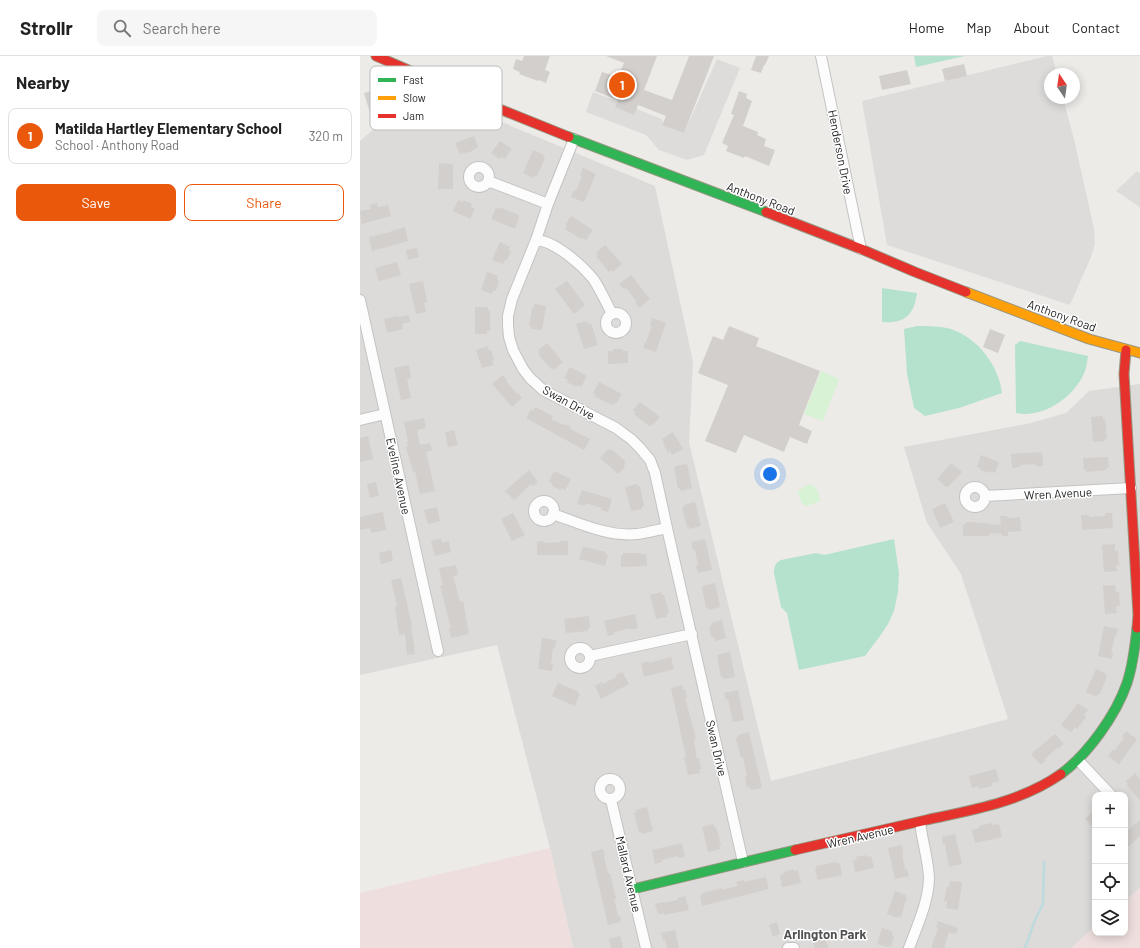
<!DOCTYPE html>
<meta charset="utf-8">
<style>
:root{--surface:#fff;--page:#f6f6f6;--text:#222;--muted:#767676;--line:#e0e0e0;--accent:#ea580c}
body{margin:0;font-family:Barlow,sans-serif;background:var(--page);color:var(--text)}
.controls{position:absolute;right:12px;bottom:12px;display:grid;overflow:hidden;border-radius:8px;box-shadow:0 2px 10px #0003}
.controls button{width:36px;height:36px;display:grid;place-items:center;padding:0;border:0;border-bottom:1px solid var(--line);background:var(--surface);color:var(--text);font:20px sans-serif}
.compass{position:absolute;left:684px;top:12px;width:36px;height:36px;border-radius:50%;background:var(--surface);box-shadow:0 2px 10px #0003;rotate:347deg}
.you{position:absolute;left:410px;top:418px;width:14px;height:14px;margin:-10px;border:3px solid #fff;border-radius:50%;background:#1a73e8;box-shadow:0 0 0 6px #1a73e833}
.badge{display:grid;place-items:center;width:26px;height:26px;border-radius:50%;background:var(--accent);color:#fff;font-size:13px;font-weight:700}
.pin{position:absolute;translate:-50% -50%;border:2px solid #fff;box-shadow:0 1px 4px #0006}
.list{margin:0;padding:0;list-style:none}
h2{display:flex;justify-content:space-between;align-items:center;height:52px;margin:0;padding:0 16px;font-size:17px}
h2 small{font-size:13px;font-weight:400;color:var(--muted)}
.list li{display:grid;grid-template-columns:26px 1fr auto;gap:12px;align-items:center;box-sizing:border-box;height:56px;margin:0 8px 8px;padding:0 8px;border:1px solid var(--line);border-radius:8px}
.list b{display:block;font-size:15px;white-space:nowrap}
.list p{margin:0;font-size:13px;white-space:nowrap;color:var(--muted)}
.list em{font-size:13px;font-style:normal;color:var(--muted)}
.actions{display:flex;gap:8px;padding:12px 16px}
.actions a{flex:1;padding:9px 0;border:1px solid var(--accent);border-radius:8px;text-align:center;font-size:14px;color:var(--accent)}
.actions .main{background:var(--accent);color:#fff}
.icon{flex:none;width:22px;height:22px;fill:none;stroke:currentColor;stroke-width:2;stroke-linecap:round;stroke-linejoin:round}
.map{position:relative;flex:none;width:780px;height:892px;overflow:hidden}
header{display:flex;align-items:center;gap:24px;box-sizing:border-box;height:56px;padding:0 20px;background:var(--surface);border-bottom:1px solid var(--line)}
header strong{font-size:19px}
nav{display:flex;gap:22px;margin-inline-start:auto;font-size:14px}
.search{width:280px;height:36px;background:var(--page);display:flex;align-items:center;gap:10px;box-sizing:border-box;padding:0 14px;border-radius:8px;color:var(--muted);font-size:15px}
main{display:flex}
aside{flex:1;background:var(--surface)}
.map>svg:first-child{display:block}
.residential{fill:#dcdbd9}
.commercial{fill:#eedfde}
.park{fill:#d7f2d5}
.pitch{fill:#b5e2cc}
.parking{fill:#dddcdb}
.lines{fill:none;stroke-linecap:round;stroke-linejoin:round}
.stream{stroke:#bddade;stroke-width:2.5}
.building{fill:#d2cfcd}
.street-casing{stroke:#c4c3c2;stroke-width:12}
.fast-casing{stroke:#969681;stroke-width:11}
.slow-casing{stroke:#969681;stroke-width:11}
.jam-casing{stroke:#969681;stroke-width:11}
.street{stroke:#fcfcfc;stroke-width:10}
.fast{stroke:#30b455;stroke-width:9}
.slow{stroke:#ff9f0a;stroke-width:9}
.jam{stroke:#e5322d;stroke-width:9}
.labels{text-anchor:middle;dominant-baseline:central;stroke-width:3;stroke-linejoin:round;paint-order:stroke}
.street-label{font-size:12px;fill:#1f1f1f;stroke:#fff}
.neighbourhood-label{font-size:13px;font-weight:bold;fill:#525252;stroke:#fff}
.key{fill:#fff;stroke:#bcbcbc;stroke-width:1}
.key-label{font-size:11px;fill:#1f1f1f}
</style>
<header>
<strong>Strollr</strong>
<div class="search"><svg class="icon" aria-label="search" viewBox="0 0 24 24"><circle cx="10" cy="10" r="6"/><path d="M15 15l6 6"/></svg>Search here</div>
<nav><a>Home</a><a>Map</a><a>About</a><a>Contact</a></nav>
</header>
<main>
<aside>
<h2>Nearby<small></small></h2>
<ul class="list">
<li><span class="badge">1</span><div><b>Matilda Hartley Elementary School</b><p>School · Anthony Road</p></div><em>320 m</em></li>
</ul>
<div class="actions"><a class="main">Save</a><a>Share</a></div>
</aside>
<div class="map">
<svg width="780" height="892" viewBox="0 0 780 892">
<rect width="100%" height="100%" fill="#edebe8"/>
<path class="residential" d="M60,32l235,98 38,176 -4,80 82,339 237,-62 -47,-145 -34,-51 -23,-76 127,-24 35,-10 23,-22 51,-7v504l-15,13v-106h-30v132l-24,21h-498l-23,-100 -53,-203 -137,30v-534z"/>
<path class="commercial" d="M190,792l23,100h-213v-55z
M780,832v60h-69l24,-21v6h30v-32z"/>
<path class="park" d="M461,315l18,8 -16,42 -19,-7z
M449,428c8,1 10,9 11,17l-2,1 -11,4 -5,-2 -4,-11v-2z"/>
<path class="pitch" d="M554,0h51l-49,11z
M522,232l35,5c-3,22 -12,31 -35,29z
M557,270c11,0 23,0 34,3 27,9 48,37 51,64l-43,15 -34,8 -11,-8 -7,-34 -3,-45z
M660,285l68,15c-1,4 -1,8 -2,12 -8,27 -42,51 -70,45l-1,-68z
M534,483l5,34 -1,19 -4,19 -6,13 -8,12 -15,20 -66,14 -12,-57 -6,-6 -7,-34c0,-6 1,-10 7,-13l35,-7 8,2z"/>
<path class="parking" d="M687,0h5l5,18h-7v24h13l12,45 19,86 1,15 -4,13 -21,48 -183,-60 -25,-144z
M357,3l23,9 -36,87 -17,5 -28,-10 -13,-15 -60,-23 7,-20 69,27 1,6 21,8z
M777,115l3,3v33l-24,-16z"/>
<g class="lines">
<path class="stream" d="M665,892l10,-28 8,-16 1,-42"/>
</g>
<path class="building" d="M164,0h26l-5,14 5,2 -4,11 -7,-3 -1,1 -19,-7 1,-2 -7,-3 3,-10 6,2z
M246,0h51l-13,34 28,10 17,-44h25l-30,77 -22,-8 4,-9 -28,-11 -4,10 -19,-8 3,-7 -23,-9 7,-19 16,5 6,-14z
M396,0h13l-4,9h-1l-3,8 -10,-3z
M604,8l3,12 -22,5 -3,-12z
M547,14l4,14 -29,6 -3,-14z
M18,33l5,16 -7,2 1,4 -7,2 -6,-20z
M379,35l8,3 -1,4 6,3 -9,25 15,6 -1,3 9,4 -2,7 11,4 -6,16 -24,-10 -1,2 -18,-7 2,-5 -6,-3 12,-28 -3,-1z
M114,80l4,11 -4,2v1l-9,4v-2l-5,2 -5,-11z
M140,85l12,8 -7,10 -4,-2 -1,2 -9,-6z
M173,94l11,5 -1,2 2,1 -8,18 -2,-1 -2,3 -10,-5z
M79,107l14,1v25h-15z
M223,112l13,6 -12,28 -13,-5 3,-7 2,1 6,-15 -2,-1z
M98,144l5,2v-2l9,4 -1,3 4,2 -5,10 -17,-8z
M17,147l1,4 10,-2 3,11 -29,8 -2,-13 11,-2 -1,-4z
M139,151l20,8 -1,2 1,1 -4,11 -24,-10 5,-11 2,1z
M211,160l22,14 -7,10 -3,-2 -2,1 -16,-10 2,-3 -2,-1z
M45,171l3,14 -36,10 -3,-14 22,-5v-1z
M140,186l10,5 -2,3 3,2 -4,8h-2l-2,4 -11,-4z
M245,189l17,19 -9,8 -2,-2 -2,2 -13,-16 2,-1 -2,-2z
M57,192l2,9 -11,3 -2,-10z
M37,206l4,13 -22,6 -4,-13z
M127,216l11,4 -1,4 2,1 -3,10 -3,-1 -1,4 -11,-4z
M271,219l19,24 -11,9 -4,-6 1,-1 -10,-13 -2,1 -5,-5z
M63,225l4,21 -3,1 2,9 -10,2 -7,-30z
M207,225l18,24 -11,9 -19,-25z
M174,248l12,2 -4,24 -11,-1v-3h-2l3,-18h2z
M115,251h13v4h2v20h-3v3h-12z
M49,259l1,7 -8,2 1,5 -16,4 -3,-14 14,-3v1z
M292,262l14,5 -10,29 -13,-4 2,-6h1l6,-16h-2z
M227,265l1,3 3,-1 7,22 -14,4 -8,-25z
M369,270l30,12 -3,8 64,25 -21,54 13,6 -5,13 -17,-7 -6,15 -40,-17 -8,18 -31,-12 23,-56 -30,-12 15,-37 10,4z
M630,273l15,6 -7,18 -15,-6z
M187,287l16,19 -9,8 -1,-2 -2,1 -13,-15 2,-2 -2,-2z
M128,290l1,5 2,-1 3,9 -2,1 2,5 -12,3 -6,-18z
M253,293h10v2h5v12l-20,1v-13h5z
M49,309l2,13 -4,1 4,19 -10,2 -7,-32z
M210,311l17,9 -6,11 -4,-2 -1,2 -9,-5 1,-2 -4,-2z
M143,319l4,5 -1,1 11,13 1,-1 4,5 -10,9 -20,-23z
M239,326l23,12 -6,10 -2,-1 -2,2 -18,-9 1,-2 -2,-1z
M280,346l20,15 -8,9 -1,-1 -2,1 -15,-12 1,-2 -2,-2z
M175,351l18,9 -2,3 12,6 1,-1 7,3 -1,2 20,10 -6,11 -58,-32 5,-9 2,2z
M743,360v3h2l2,20h-2v2l-12,1 -2,-25z
M64,362l2,10 -9,2 3,15 10,-2 2,7 -6,2 9,39 -15,3 -5,-23 -2,1 -7,-25 2,-1 -1,-4h1l-4,-20z
M94,374l4,15 -10,2 -3,-15z
M313,376l10,17 -11,6 -2,-4 -2,2 -5,-10 1,-1 -2,-3z
M8,380l5,23 -13,3v-24z
M248,393l1,1 2,-1 15,13 -2,3 1,2 -7,7 -18,-16z
M682,396l1,14h-7l-1,-2 -15,1v2l-8,1 -1,-14z
M621,399l18,7 -4,11 -5,-2v2l-10,-3 1,-2 -4,-1z
M748,401l1,11h-3v2l-20,2v-2h-2l-1,-12z
M591,407l11,9 -14,15 -1,-1 -1,1 -9,-8z
M327,408l5,24 -11,3 -1,-3 -2,1 -4,-21h1v-2z
M169,414l9,12 -5,4 -2,-2 -17,16 -9,-9z
M194,415l17,8 -6,11 -4,-2v2l-9,-4 1,-2 -4,-2z
M16,426l3,14 -9,2 -3,-14z
M277,428l1,2h2l4,20 -2,1v2l-11,2 -6,-24z
M222,434l30,9 -4,13 -7,-2v-2l-15,-5 -1,3 -8,-2z
M335,446l6,24 -12,3v-2h-2l-5,-19 2,-1v-2z
M585,447l9,19 -14,6 -8,-19z
M77,451l3,14 -12,3 -4,-14z
M23,456l3,18 -15,3 -1,-5 -10,2v-13z
M153,457l12,22 -13,6 -11,-22z
M745,457h7l1,15 -31,2 -1,-15h8v2l16,-1z
M640,460h7v2l13,-1 1,14 -13,1v4h-6l-1,-3 -12,1v2h-26v-12h3v-2l21,1v1l14,1z
M81,482l1,5 7,-2 2,11 -16,4 -4,-15z
M345,483l7,31 -14,3 -2,-7 2,-1 -3,-15h-2l-2,-8z
M184,485v2l17,-1v-1h7v14h-31v-13z
M755,488v7l3,-1 1,15h-3l1,6 -13,1 -2,-27z
M223,491l3,1v-1l20,5 -1,2 3,1 -3,11 -26,-7z
M31,494l2,11 -12,3 -2,-11z
M263,497h19v2l4,-1 1,12 -26,1v-12h2z
M96,509l2,10 -5,1 7,26 3,-1 6,33 -18,4 -2,-10h2l-11,-42 3,-1 -4,-17z
M41,522l11,47h-1l4,29 -8,1 -2,-21 -6,1 -4,-28 2,-1 -6,-26z
M355,527l5,24 -12,3v-3l-2,1 -4,-20h1v-2z
M755,529l1,7h3l1,14h-4l1,7 -12,1 -2,-28z
M301,536l1,3h2l5,18h-2v4l-11,2 -6,-24z
M275,558l3,14 -7,2v-2l-17,4 1,2 -7,2 -4,-15z
M229,560l1,12h-2v3l-22,2 -2,-14z
M362,564l4,18 -11,3 -1,-4h-3l-2,-10h2v-4z
M744,570l14,3 -2,7h-1l-4,16h2l-1,7 -14,-3z
M182,582l14,2 -1,8 -2,-1 -2,17h2l-1,7 -14,-2z
M370,596l5,25 -12,2v-3l-2,1 -4,-20h1l-1,-2z
M311,601l3,12 -30,8 -3,-14 8,-2v2z
M736,613l10,5v2l1,1 -8,18 -1,-1 -2,3 -10,-5z
M262,616l7,12 -28,15 -6,-13 7,-4 1,2 13,-7v-2z
M198,627l21,9 -1,2h2l-5,12 -23,-10z
M322,629l1,5 2,-1 2,9h-2l11,40 -2,1 1,3h-1l3,17 2,-1 2,11 -2,1 1,3 -12,2 -4,-18h2l-15,-69z
M378,634l6,30 -11,2 -5,-23 -2,1 -2,-7z
M718,647l10,7 -4,5 2,2 -9,12 -2,-2 -4,5 -10,-7z
M766,675l11,8 -18,25 -11,-8 4,-6 2,1 10,-13 -2,-2z
M389,676l13,56 -11,2 -1,-3h-3l-2,-10 2,-1 -4,-19 -2,1 -5,-20 2,-1v-2z
M695,678l9,10 -6,5 -1,-1 -12,11 1,1 -5,5 -10,-11z
M636,713l3,12 -8,2 1,3 -13,3 -1,-3 -6,2 -3,-12z
M775,717l5,6v21l-14,-15 2,-1 -2,-3z
M287,751l6,24 -12,3v-3l-2,1 -5,-19 2,-1v-2z
M735,753v20l-10,-10z
M780,764v16l-15,14v-17z
M632,767v2l7,-1 3,13 -27,6 -3,-13 7,-2v-2z
M354,768v3h2l5,18 -2,1 1,3 -12,3 -6,-25z
M595,778l7,30 -13,3 -4,-23h-2l-1,-7z
M322,787l3,14 -7,1v-2l-16,4v2l-7,2 -3,-14z
M542,789l1,8h-1l3,16h2l2,7 -14,3 -7,-31z
M243,793l2,7 -1,1 4,16h2l6,26h-2l4,17h2l1,6 -13,3 -17,-73z
M506,799l1,2 4,-1 3,12 -19,4 -2,-11 4,-1 -1,-3z
M477,806v2l3,-1 2,12 -24,5 -3,-11 2,-1 -1,-2z
M434,813v2l4,-1 3,13 -19,4 -2,-12 4,-1 -1,-2z
M406,821l3,12 -67,17 -2,-11h2v-2l20,-5v2l16,-4 -2,-4 8,-2v2z
M590,825l12,1 -4,28 -12,-2 1,-7h-3l3,-14h2z
M535,835l11,4 -1,2h2l-6,20 -2,-1 -1,2 -11,-4z
M325,840l4,14 -25,5v-2l-6,1 -3,-10 8,-2v1l15,-3v-2z
M578,865l20,7 -2,6 -7,-2 -5,16h-13l7,-20 -2,-1z
M417,866l3,12 -7,3 -4,-12z
M522,872l11,4 -1,4 2,1 -3,10 -2,-1 -1,1 -11,-3z
M461,873l3,8 5,11h-14l-3,-7 -1,1 -3,-7z
M315,874l4,18h-12l-2,-9 -2,1 -2,-7z
M260,880l3,12h-12l-2,-9z"/>
<g class="lines">
<defs>
<path id="street" d="M461,0l40,193
M214,83l-26,65 -12,36 -24,59 -4,17v9l1,12 4,13 10,19 7,9 13,12 73,38 15,11 9,9 10,12 5,13 12,55 76,334
M109 121a10 10 0 1 1 20 0a10 10 0 1 1-20 0Z
M128,125l60,23
M176,184c19,1 46,25 58,40 7,11 12,22 18,34
M0,244l78,351
M246 267a10 10 0 1 1 20 0a10 10 0 1 1-20 0Z
M0,364l25,-6
M605 441a10 10 0 1 1 20 0a10 10 0 1 1-20 0Z
M625,440l146,-8
M174 455a10 10 0 1 1 20 0a10 10 0 1 1-20 0Z
M193,458c26,9 55,23 84,20 10,-1 20,-4 30,-6
M210 602a10 10 0 1 1 20 0a10 10 0 1 1-20 0Z
M230,600l102,-22
M718,704l33,35
M240 733a10 10 0 1 1 20 0a10 10 0 1 1-20 0Z
M251,744l35,148
M428,892h6
M549,892c8,-22 20,-47 20,-71 -1,-18 -7,-37 -9,-55"/>
<path id="fast" d="M209,81l197,75
M701,718c27,-20 55,-59 66,-91 6,-18 8,-36 10,-55
M273,833l162,-39"/>
<path id="slow" d="M606,236l123,47 51,14"/>
<path id="jam" d="M16,0l116,50 77,31
M406,156l95,37 54,23 51,20
M766,294l-2,24 14,241 -1,13
M435,794c44,-10 87,-20 131,-30 47,-10 95,-18 135,-46"/>
</defs>
<use href="#street" class="street-casing"/>
<use href="#fast" class="fast-casing"/>
<use href="#slow" class="slow-casing"/>
<use href="#jam" class="jam-casing"/>
<use href="#street" class="street"/>
<use href="#fast" class="fast"/>
<use href="#slow" class="slow"/>
<use href="#jam" class="jam"/>
</g>
<g class="labels">
<g class="street-label">
<text transform="translate(481 96) rotate(79)">Henderson Drive</text>
<text transform="translate(401 142) rotate(21)">Anthony Road</text>
<text transform="translate(702 259) rotate(20)">Anthony Road</text>
<text transform="translate(209 346) rotate(29)">Swan Drive</text>
<text transform="translate(39 420) rotate(78)">Eveline Avenue</text>
<text transform="translate(698 437) rotate(-3)">Wren Avenue</text>
<text transform="translate(357 692) rotate(77)">Swan Drive</text>
<text transform="translate(500 780) rotate(-13)">Wren Avenue</text>
<text transform="translate(269 818) rotate(77)">Mallard Avenue</text>
</g>
<g class="neighbourhood-label">
<text x="465" y="878">Arlington Park</text>
</g>
</g>
<rect x="10" y="10" width="132" height="64" rx="6" class="key"/>
<rect x="18" y="22" width="18" height="4" fill="#30b455"/>
<rect x="18" y="40" width="18" height="4" fill="#ff9f0a"/>
<rect x="18" y="58" width="18" height="4" fill="#e5322d"/>
<g class="key-label">
<text x="43" y="28">Fast</text>
<text x="43" y="46">Slow</text>
<text x="43" y="64">Jam</text>
</g>
</svg>
<div class="controls">
<button>+</button>
<button>−</button>
<button><svg class="icon" aria-label="locate" viewBox="0 0 24 24"><circle cx="12" cy="12" r="6"/><path d="M12 2v4M12 18v4M2 12h4M18 12h4"/></svg></button>
<button><svg class="icon" aria-label="layers" viewBox="0 0 24 24"><path d="M12 4l9 5-9 5-9-5zM3 14l9 5 9-5"/></svg></button>
</div>
<svg class="compass" viewBox="-18 -18 36 36"><path d="M0-13l5 13h-10z" fill="#e53935"/><path d="M0 13l5-13h-10z" fill="#767676"/></svg>
<div class="you"></div>
<div class="pin badge" style="left:262px;top:29px">1</div>
</div>
</main>
